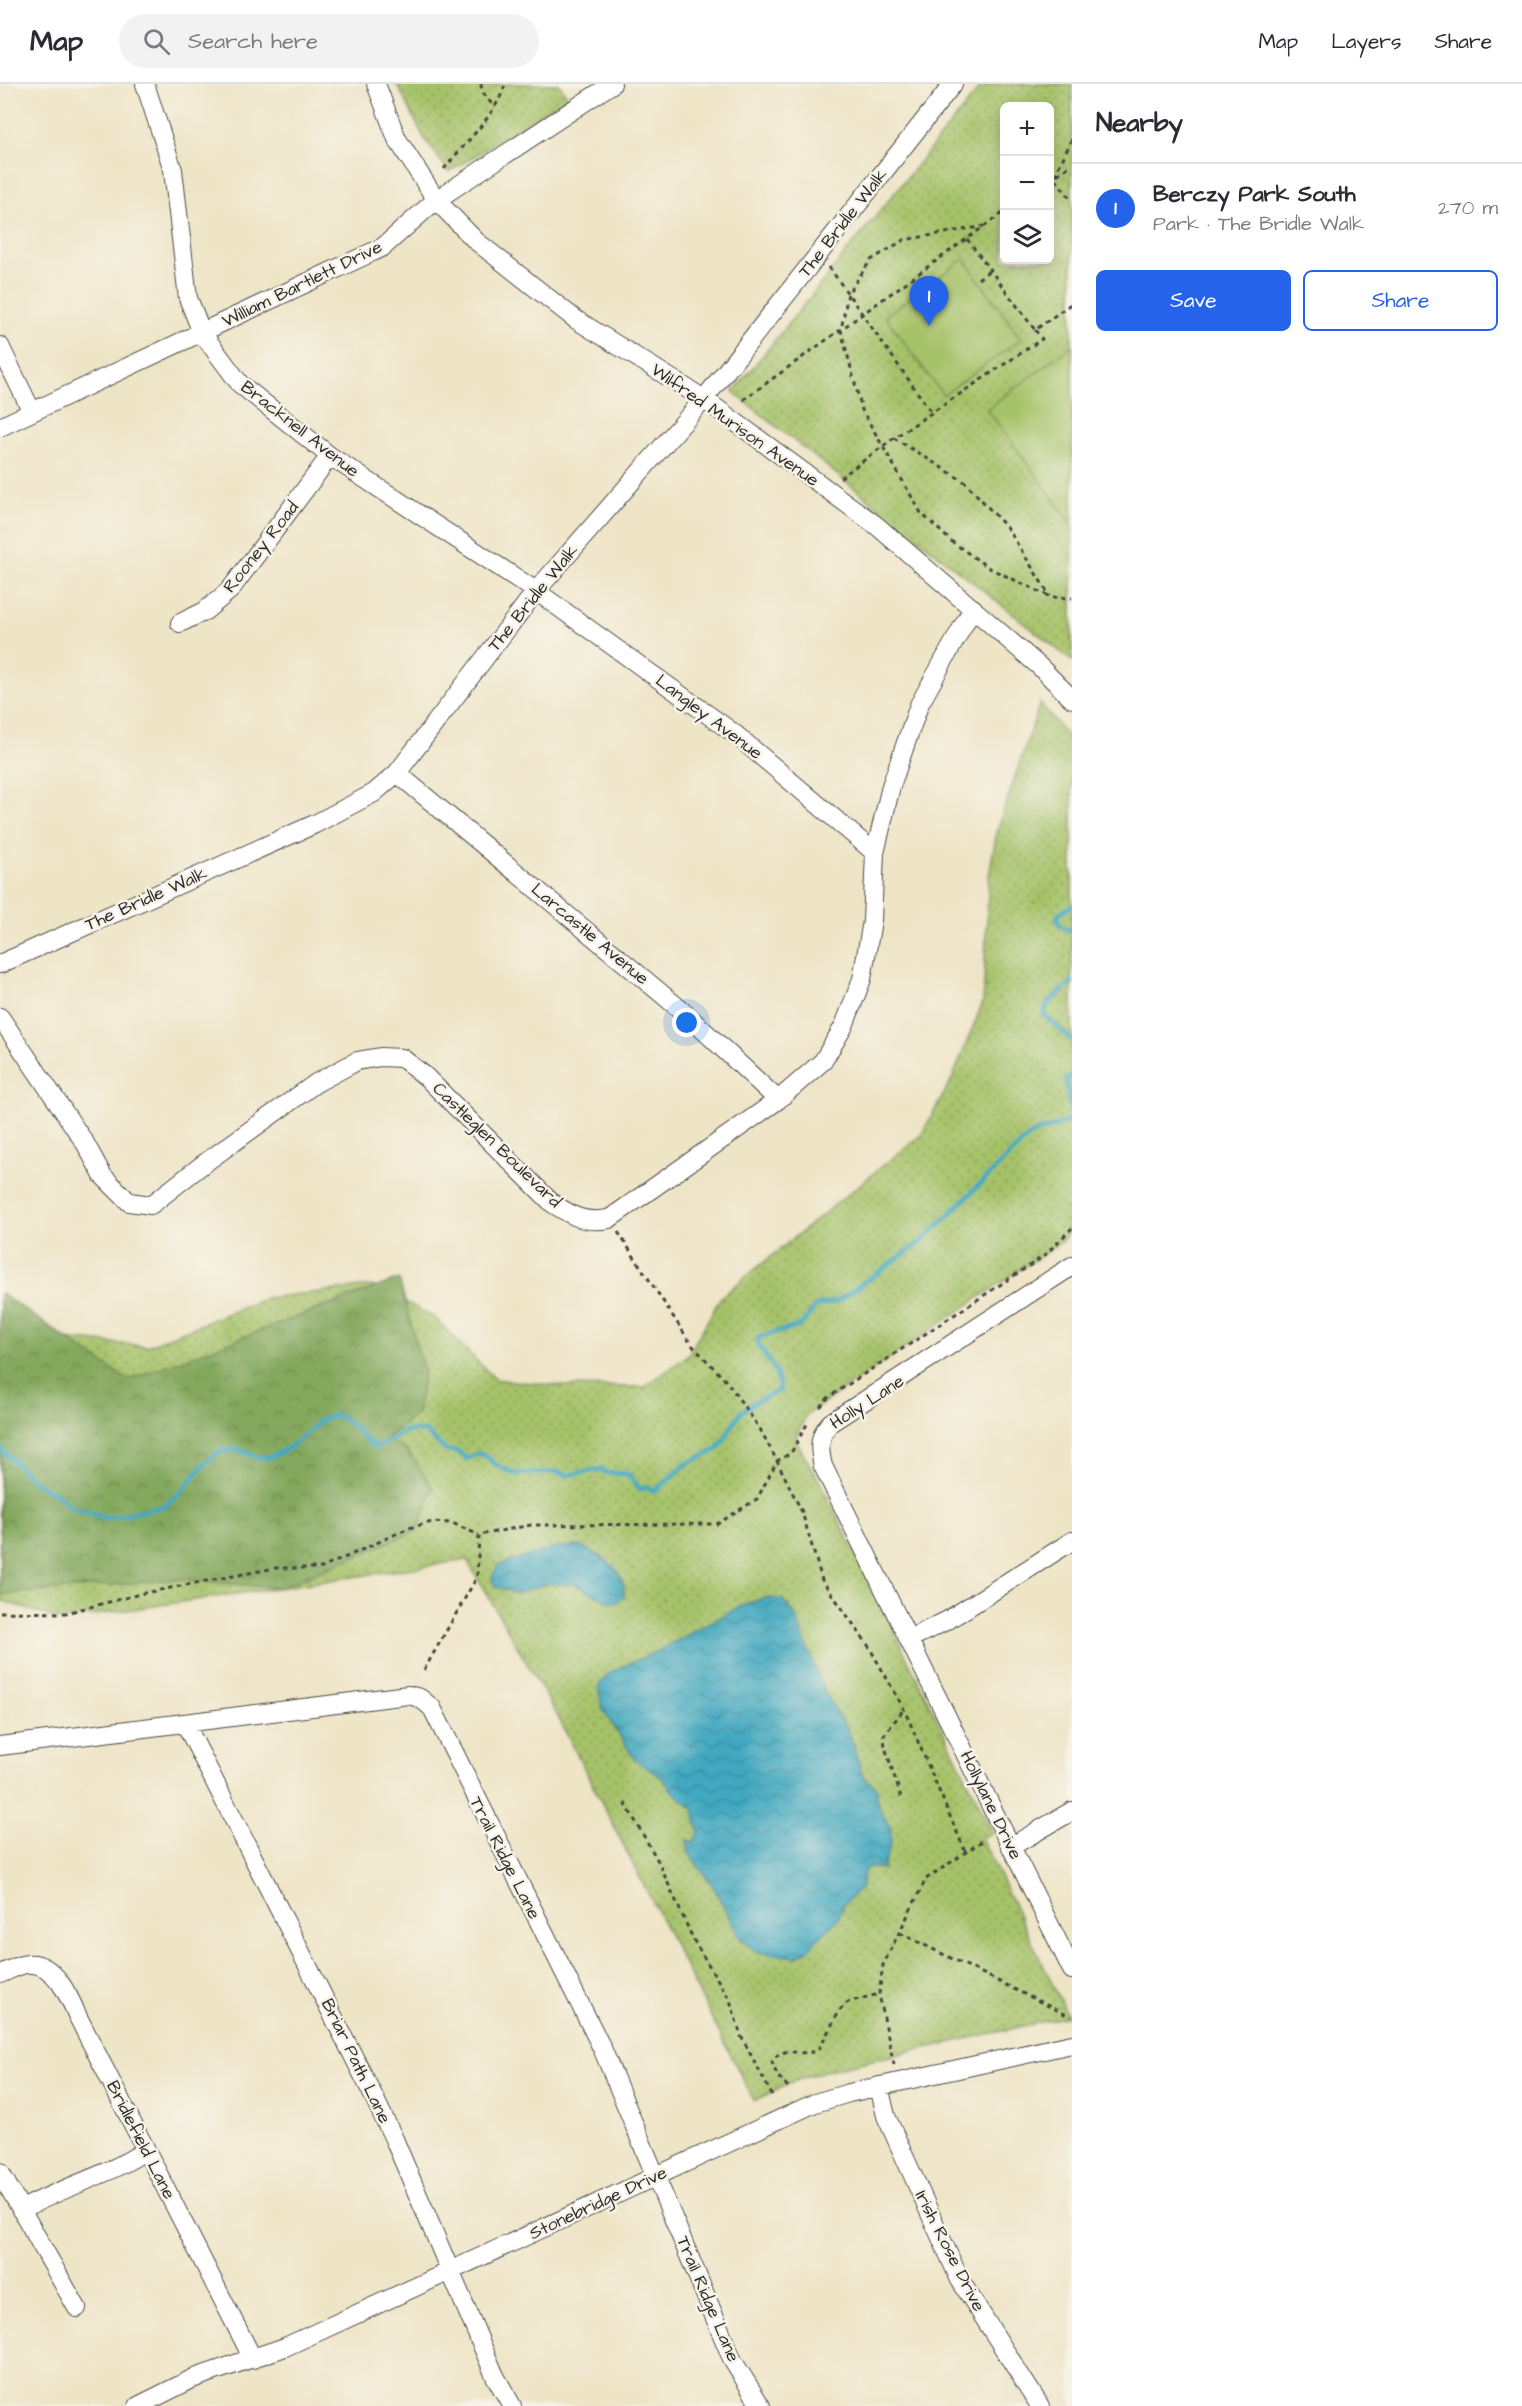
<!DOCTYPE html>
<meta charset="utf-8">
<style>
:root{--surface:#fff;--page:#f2f2f3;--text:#2b2b33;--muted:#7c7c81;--line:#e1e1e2;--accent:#2563eb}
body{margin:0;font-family:"Architects Daughter",sans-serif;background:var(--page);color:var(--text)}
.controls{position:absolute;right:18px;top:18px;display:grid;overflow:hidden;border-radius:9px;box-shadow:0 3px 15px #0003}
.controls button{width:54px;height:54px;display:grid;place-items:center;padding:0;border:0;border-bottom:2px solid var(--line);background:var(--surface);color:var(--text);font:30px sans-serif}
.you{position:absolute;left:687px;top:939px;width:21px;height:21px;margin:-15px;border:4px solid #fff;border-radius:50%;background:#1a73e8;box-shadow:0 0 0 9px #1a73e833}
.badge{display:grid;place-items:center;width:39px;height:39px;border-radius:50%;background:var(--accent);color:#fff;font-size:20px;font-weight:700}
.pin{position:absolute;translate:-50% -50px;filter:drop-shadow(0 2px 3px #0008)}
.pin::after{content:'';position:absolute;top:32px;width:21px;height:18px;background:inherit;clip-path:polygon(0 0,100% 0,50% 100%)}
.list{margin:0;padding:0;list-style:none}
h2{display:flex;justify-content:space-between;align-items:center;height:78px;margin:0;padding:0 24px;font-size:26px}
h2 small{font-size:20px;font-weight:400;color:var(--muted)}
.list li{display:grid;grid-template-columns:39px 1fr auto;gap:18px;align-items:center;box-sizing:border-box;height:90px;padding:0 24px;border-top:2px solid var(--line)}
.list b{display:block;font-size:22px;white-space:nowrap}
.list p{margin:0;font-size:20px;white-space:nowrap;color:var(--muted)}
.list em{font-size:20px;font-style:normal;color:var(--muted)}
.actions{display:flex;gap:12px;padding:18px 24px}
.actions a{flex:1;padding:14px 0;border:2px solid var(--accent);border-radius:9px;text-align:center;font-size:21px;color:var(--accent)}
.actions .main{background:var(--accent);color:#fff}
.icon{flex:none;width:33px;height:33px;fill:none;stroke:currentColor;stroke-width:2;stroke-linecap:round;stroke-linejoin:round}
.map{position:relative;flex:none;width:1072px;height:2322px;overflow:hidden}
header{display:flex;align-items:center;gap:36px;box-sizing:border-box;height:84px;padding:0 30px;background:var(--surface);border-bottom:2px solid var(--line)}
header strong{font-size:28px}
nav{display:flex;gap:33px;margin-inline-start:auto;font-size:21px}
.search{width:420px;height:54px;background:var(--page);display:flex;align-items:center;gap:15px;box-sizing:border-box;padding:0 21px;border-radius:33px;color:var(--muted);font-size:22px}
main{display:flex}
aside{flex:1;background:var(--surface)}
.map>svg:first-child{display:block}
.grass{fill:url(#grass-dots);stroke:#68764a;stroke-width:1.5;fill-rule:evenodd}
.forest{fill:url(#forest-crowns);stroke:#586a44;stroke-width:1.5}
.garden{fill:#a6c269;stroke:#68764a;stroke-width:1.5}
.water{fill:url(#water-waves);stroke:#366a76;stroke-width:1.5}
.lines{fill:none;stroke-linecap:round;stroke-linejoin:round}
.stream{stroke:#40a8c0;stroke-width:5}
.minor-casing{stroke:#484742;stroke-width:20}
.path{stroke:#484742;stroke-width:3;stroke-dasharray:4.5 4.5;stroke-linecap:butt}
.minor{stroke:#fff;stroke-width:18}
.labels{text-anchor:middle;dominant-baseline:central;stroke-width:5;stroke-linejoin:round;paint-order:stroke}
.street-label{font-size:18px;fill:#2b2b2b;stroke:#f7f3e8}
</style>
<header>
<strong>Map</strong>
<div class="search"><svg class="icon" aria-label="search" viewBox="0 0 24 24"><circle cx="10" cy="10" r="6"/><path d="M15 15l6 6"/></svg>Search here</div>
<nav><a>Map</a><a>Layers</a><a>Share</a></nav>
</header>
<main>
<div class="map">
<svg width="1072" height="2322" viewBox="0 0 1072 2322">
<defs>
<pattern id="grass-dots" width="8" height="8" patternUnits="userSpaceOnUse" patternTransform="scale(1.5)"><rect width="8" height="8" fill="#a6c269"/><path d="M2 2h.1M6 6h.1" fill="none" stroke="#879e57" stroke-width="1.8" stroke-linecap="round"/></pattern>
<pattern id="forest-crowns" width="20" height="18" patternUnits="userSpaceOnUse" patternTransform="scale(1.5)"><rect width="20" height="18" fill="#84a85d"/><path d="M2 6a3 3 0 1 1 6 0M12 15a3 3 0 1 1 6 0" fill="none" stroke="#6c894d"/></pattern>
<pattern id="water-waves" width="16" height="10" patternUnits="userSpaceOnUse" patternTransform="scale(1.5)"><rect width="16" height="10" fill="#40a8c0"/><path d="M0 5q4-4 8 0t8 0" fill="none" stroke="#36899c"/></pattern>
</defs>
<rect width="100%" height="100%" fill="#f7f3e8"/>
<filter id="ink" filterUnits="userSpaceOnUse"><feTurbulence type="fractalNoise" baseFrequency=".0167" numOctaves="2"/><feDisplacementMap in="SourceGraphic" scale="12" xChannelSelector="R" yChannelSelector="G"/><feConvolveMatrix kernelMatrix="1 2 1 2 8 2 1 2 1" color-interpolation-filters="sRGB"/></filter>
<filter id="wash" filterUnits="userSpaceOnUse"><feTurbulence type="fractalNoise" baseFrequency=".008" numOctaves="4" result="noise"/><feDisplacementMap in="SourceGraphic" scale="24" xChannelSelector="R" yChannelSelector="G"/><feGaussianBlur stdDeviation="1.35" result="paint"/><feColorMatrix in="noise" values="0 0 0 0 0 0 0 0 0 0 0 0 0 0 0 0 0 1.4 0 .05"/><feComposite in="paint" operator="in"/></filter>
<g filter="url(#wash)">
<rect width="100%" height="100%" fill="#eee4c6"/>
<path class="grass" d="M397,0h162l9,13 -119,75 -25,-34z
M983,0h89v577l-339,-269zM1004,22h46v154h-46z
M1040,619l32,39v484l-11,16 -255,173 -11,25 23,38 175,354 -12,6 87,178 -244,55 -35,12 -35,18 -197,-386 -90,-155 -407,60 -60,-20v-303l51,41 96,8 119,-48 106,-12 61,30 62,63 66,7 84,1 43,-32 33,-58 200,-162 31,-56 31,-77 6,-126 8,-46z"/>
<path class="forest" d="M399,1195l25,94 -7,40 -31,26 23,13 24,36 -15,42 -138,58 -102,-9 -178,16v-302l128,87z"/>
<path class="garden" d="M964,175l57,80 -78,56 -58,-79z
M1072,262v178l-85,-115z"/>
<path class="water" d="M579,1462c21,8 49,24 45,51l-8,5 -9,-1 -32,-17h-30l-29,10 -21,-8 -3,-9 6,-12 59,-18z
M765,1514l17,1 13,16 29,76 26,43 12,40 15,15 1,16 13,24v14l-8,26 -14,-2 -5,4 -3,17 -18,17 -5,14 -30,31 -12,7 -39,-5 -18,-15 -26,-51 -24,-32 -2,-14 6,2 6,-9 -5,-23 -22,-19 -10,-13 -27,-18 -33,-52 -3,-23 11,-13 48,-21 84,-46z"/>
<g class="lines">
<path class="stream" d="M1072,822l-13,7 -2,6 4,7 11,5
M1072,898l-24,21 -4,12 28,25
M1072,991l-6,5 6,36
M0,1364l37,36 19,9 15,14 37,11 56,-12 18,-14 21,-27 16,-13 18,-3 23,9 11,-1 21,-11 29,-26 13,-5 12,5 28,27 10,-3 21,-13h20l20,19 14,2 7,7 12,-5 7,1 11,10 19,9 41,-2 12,3 33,-6 6,4 21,1 12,15 8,-2 7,4 31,-27 32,-15 22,-36 15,-11 25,-12 -4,-18 -17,-26 -1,-9 42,-11 16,-20 22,-5 83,-59 109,-107c15,-8 30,-7 42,-18"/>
</g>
</g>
<g filter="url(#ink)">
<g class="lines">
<defs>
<path id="minor" d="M145,0l28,86 15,128 14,35 38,51 90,72 206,135 199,143 140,119
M376,0l21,55 31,48 8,13 40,41 99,78 129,80 173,127 162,140 33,33
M0,262l32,66
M0,343l383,-180 53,-47 176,-116
M180,539l25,-12 25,-21 100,-134
M397,689l290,242 91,85
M0,880l315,-140 59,-31 23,-20 139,-182 168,-192 249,-315
M0,933l85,126 18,33 26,26 22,3 51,-40 114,-82 41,-22 23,-4 22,1 23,18 127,127c22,14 31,20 57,16l169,-119 45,-39 21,-35 18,-47 10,-58 3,-68 16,-67 28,-81 54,-97
M1072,1182l-242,157c-12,13 -11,26 -7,43l249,504
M909,1555l39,-19 124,-79
M185,1639l186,368 23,48 101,237 17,30
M0,1662l408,-51 12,3 12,10 170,340 131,313 28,45
M1012,1762l60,-35
M0,1890c8,-3 19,-10 28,-10 26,-3 42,34 50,53l175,342
M879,2002l7,30 74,164 80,126
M0,2088l77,136
M21,2126c41,-23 87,-34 125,-60
M138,2322l54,-27 93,-32 530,-244 34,-10 223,-49"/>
</defs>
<use href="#minor" class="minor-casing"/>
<path class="path" d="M481,0c0,9 8,17 14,23
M1072,55l-18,38 18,24
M444,85c19,-24 54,-56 61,-85
M1050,96l22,-16
M985,142l-81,14 -33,20 -23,33 -7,37 21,80 59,103 30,28 38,27 62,29 21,1
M967,155l68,91 37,-27
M829,183l103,146
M978,195l12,-9
M743,316l261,-188
M894,354l71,44 43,47 42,67
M840,394l54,-40 148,-99 -7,-9
M618,1148l73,112 37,39 32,46 17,32 14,-8 16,-29
M820,1323l9,-10 215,-141 28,-28
M0,1528l66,1 78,-20 131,-25h47l87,-40 23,-6 20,1 27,12
M424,1586l53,-93 2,-42 52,-10 186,-1 40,-25 20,-38 25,51 20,68 46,65 36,64 61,142
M901,1713l-16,-50 -1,-12 20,-26
M625,1719l33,58 36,80 36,59 11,36 31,59
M900,1849l171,84
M894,1981l-15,-71 4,-29 43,-86 58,-39
M788,2003l-11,-12 -5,-13c11,-20 27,-3 46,-12l22,-40 8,-8 31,-8"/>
<use href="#minor" class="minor"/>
</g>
</g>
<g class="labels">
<g class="street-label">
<text transform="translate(843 139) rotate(-52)">The Bridle Walk</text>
<text transform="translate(302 200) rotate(-26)">William Bartlett Drive</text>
<text transform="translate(735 341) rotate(35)">Wilfred Murison Avenue</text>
<text transform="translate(300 345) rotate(38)">Bracknell Avenue</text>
<text transform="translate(261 463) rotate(-52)">Rooney Road</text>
<text transform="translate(533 514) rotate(-51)">The Bridle Walk</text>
<text transform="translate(709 633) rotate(37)">Langley Avenue</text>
<text transform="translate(146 815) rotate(-24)">The Bridle Walk</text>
<text transform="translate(590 850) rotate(40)">Larcastle Avenue</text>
<text transform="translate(497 1061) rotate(44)">Castleglen Boulevard</text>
<text transform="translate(867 1318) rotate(-33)">Holly Lane</text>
<text transform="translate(991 1721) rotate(64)">Hollylane Drive</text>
<text transform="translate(505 1774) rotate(63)">Trail Ridge Lane</text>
<text transform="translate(356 1977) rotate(64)">Briar Path Lane</text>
<text transform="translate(141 2056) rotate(63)">Bridlefield Lane</text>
<text transform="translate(598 2119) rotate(-25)">Stonebridge Drive</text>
<text transform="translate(950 2167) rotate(63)">Irish Rose Drive</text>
<text transform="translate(708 2215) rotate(67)">Trail Ridge Lane</text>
</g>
</g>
</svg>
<div class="controls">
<button>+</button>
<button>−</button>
<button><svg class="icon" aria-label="layers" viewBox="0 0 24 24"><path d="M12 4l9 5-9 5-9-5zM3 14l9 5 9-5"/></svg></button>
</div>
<div class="you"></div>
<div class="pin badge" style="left:929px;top:242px">1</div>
</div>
<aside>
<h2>Nearby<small></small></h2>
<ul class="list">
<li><span class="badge">1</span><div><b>Berczy Park South</b><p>Park · The Bridle Walk</p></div><em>270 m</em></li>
</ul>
<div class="actions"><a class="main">Save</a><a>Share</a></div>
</aside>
</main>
